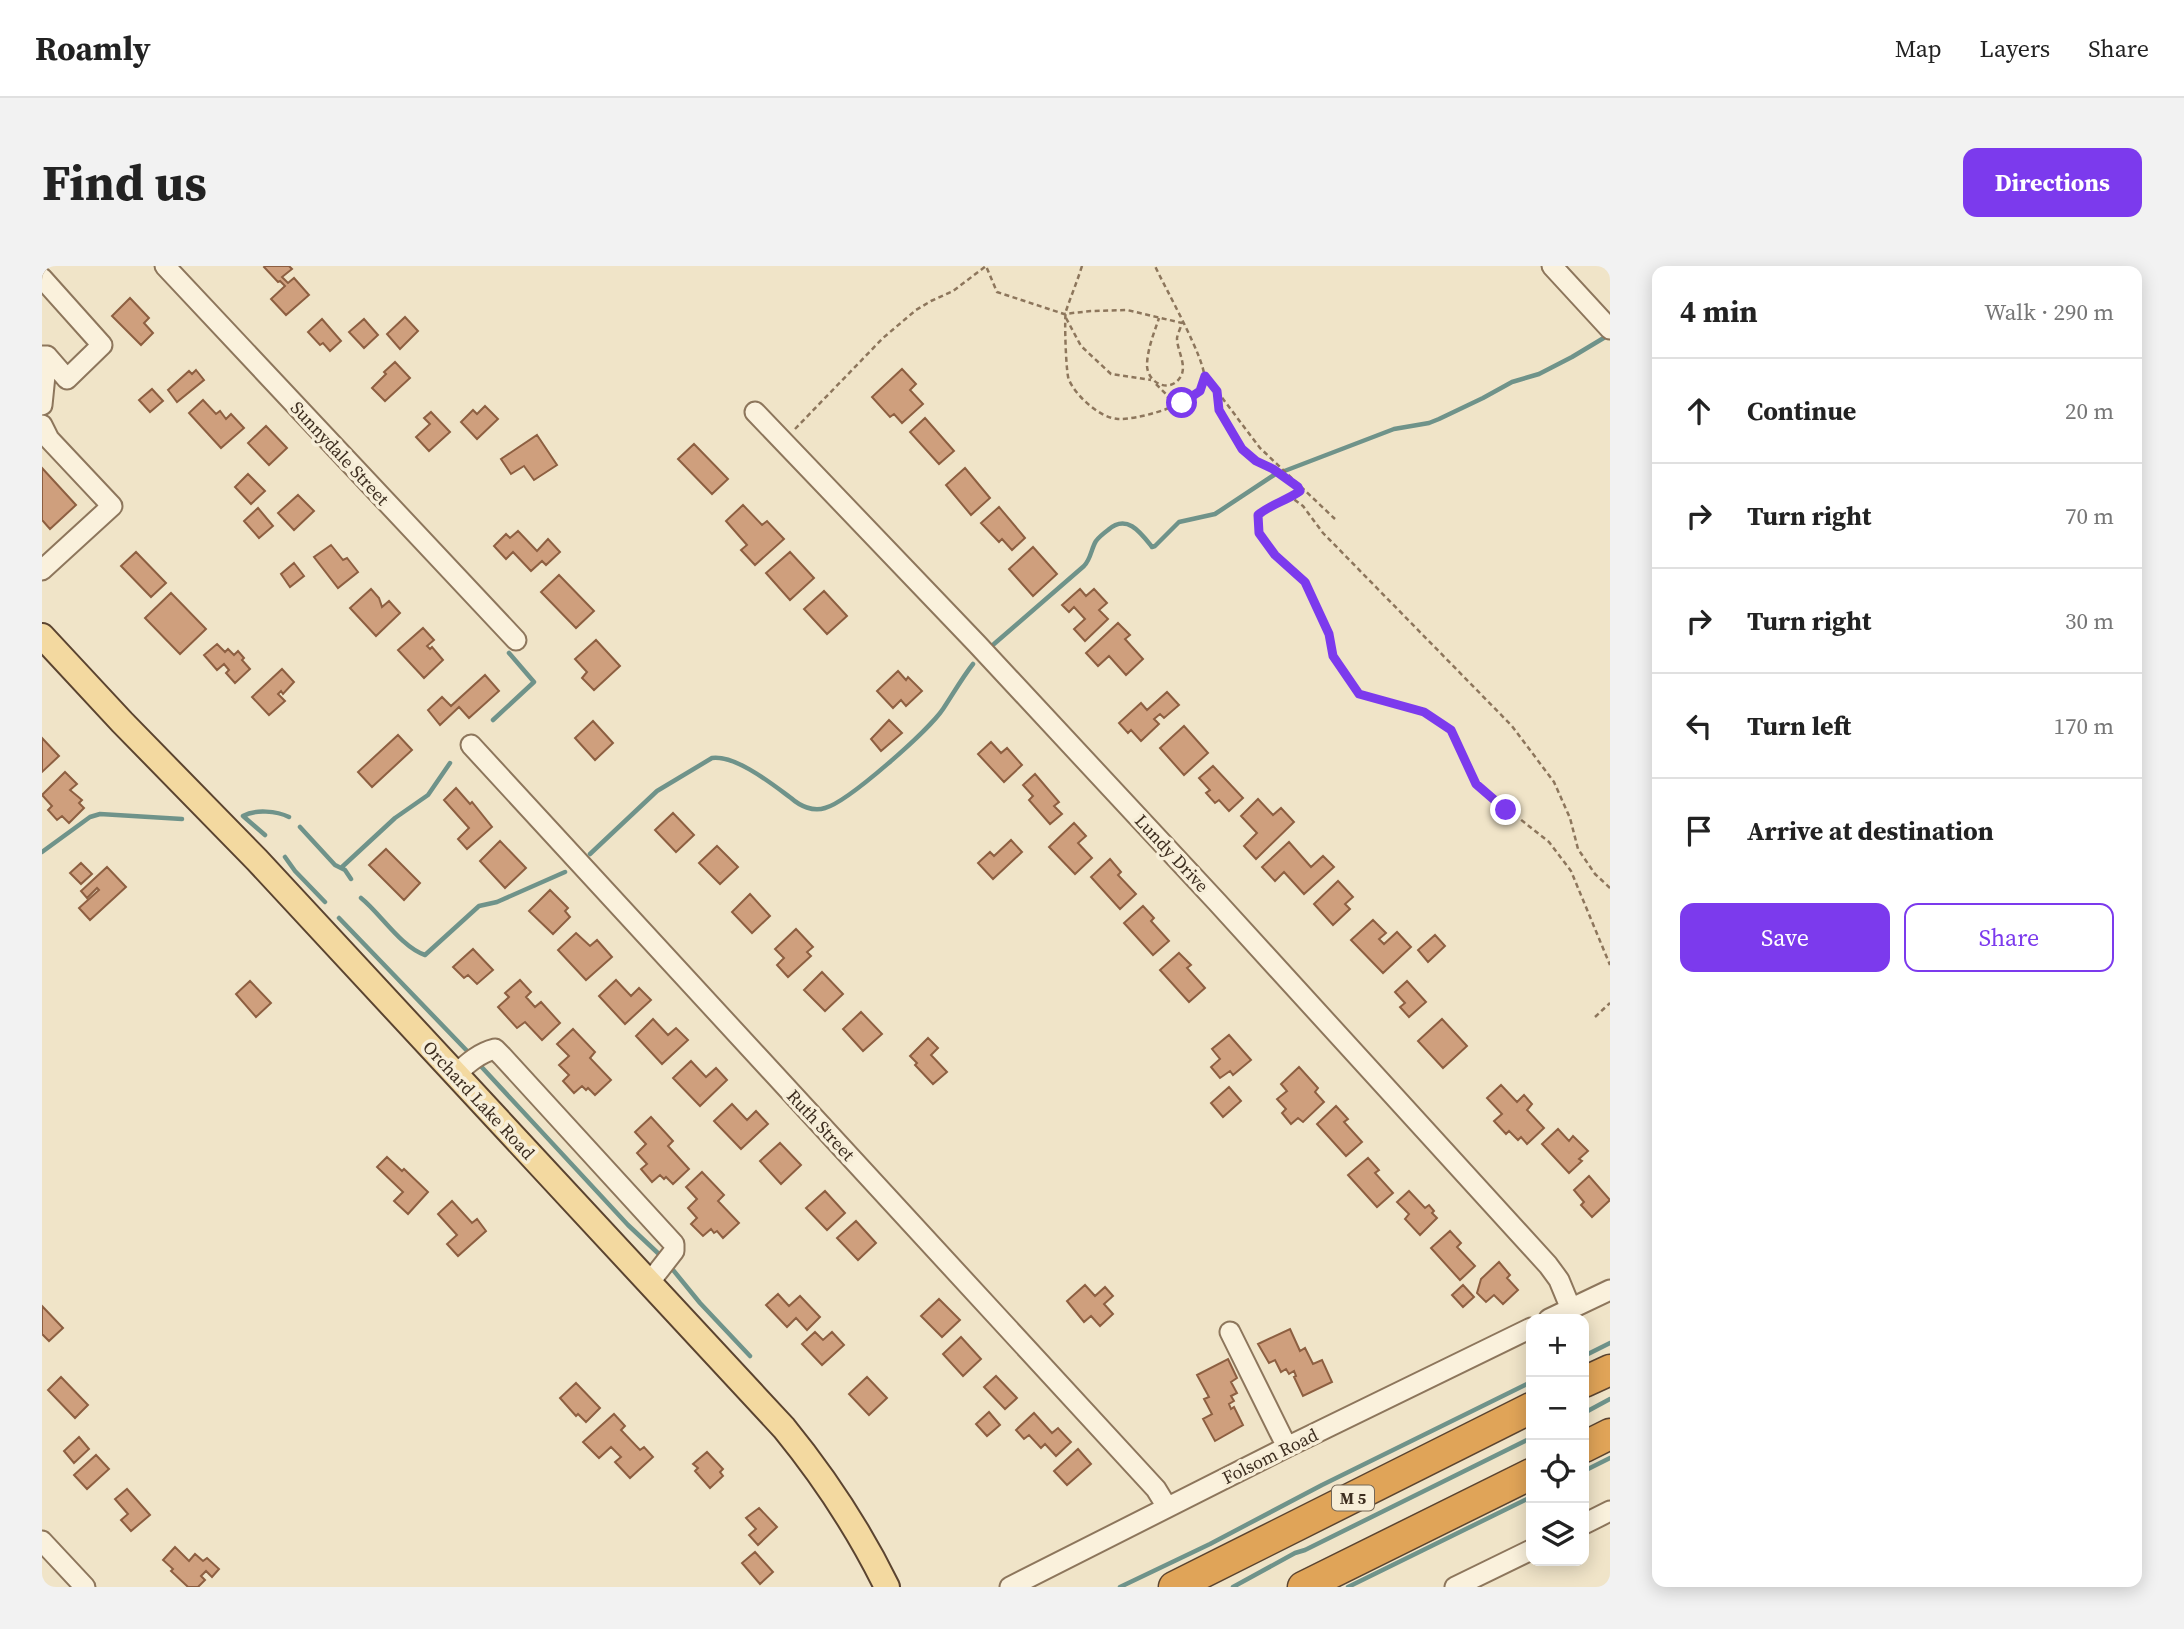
<!DOCTYPE html>
<meta charset="utf-8">
<style>
:root{--surface:#fff;--page:#f2f2f2;--text:#222;--muted:#767676;--line:#e0e0e0;--accent:#7c3aed}
body{margin:0;font-family:"Source Serif 4",serif;background:var(--page);color:var(--text)}
.controls{position:absolute;right:21px;bottom:21px;display:grid;overflow:hidden;border-radius:14px;box-shadow:0 4px 18px #0003}
.controls button{width:63px;height:63px;display:grid;place-items:center;padding:0;border:0;border-bottom:2px solid var(--line);background:var(--surface);color:var(--text);font:35px sans-serif}
.stop{position:absolute;width:21px;height:21px;margin:-16px;border:5px solid #7c3aed;border-radius:50%;background:#fff}
.stop.end{background:#7c3aed;border-color:#fff;box-shadow:0 2px 7px #0008}
.list{margin:0;padding:0;list-style:none}
h2{display:flex;justify-content:space-between;align-items:center;height:91px;margin:0;padding:0 28px;font-size:30px}
h2 small{font-size:23px;font-weight:400;color:var(--muted)}
.list li{display:grid;grid-template-columns:46px 1fr auto;gap:21px;align-items:center;box-sizing:border-box;height:105px;padding:0 28px;border-top:2px solid var(--line)}
.list b{display:block;font-size:26px;white-space:nowrap}
.list em{font-size:23px;font-style:normal;color:var(--muted)}
.actions{display:flex;gap:14px;padding:21px 28px}
.actions a{flex:1;padding:16px 0;border:2px solid var(--accent);border-radius:14px;text-align:center;font-size:24px;color:var(--accent)}
.actions .main{background:var(--accent);color:#fff}
.icon{flex:none;width:38px;height:38px;fill:none;stroke:currentColor;stroke-width:2;stroke-linecap:round;stroke-linejoin:round}
.map{position:relative;flex:none;width:1568px;height:1321px;overflow:hidden;border-radius:14px}
header{display:flex;align-items:center;gap:42px;box-sizing:border-box;height:98px;padding:0 35px;background:var(--surface);border-bottom:2px solid var(--line)}
header strong{font-size:33px}
nav{display:flex;gap:38px;margin-inline-start:auto;font-size:24px}
.intro{display:flex;align-items:center;justify-content:space-between;box-sizing:border-box;height:168px;padding:0 42px}
h1{margin:0;font-size:49px}
.button{padding:18px 32px;border-radius:14px;background:var(--accent);color:#fff;font-size:24px;font-weight:700}
main{display:flex;gap:42px;padding:0 42px}
aside{flex:1;background:var(--surface);border-radius:14px;box-shadow:0 4px 18px #0003}
.map>svg:first-child{display:block}
.lines{fill:none;stroke-linecap:round;stroke-linejoin:round}
.stream{stroke:#6f938a;stroke-width:4.5}
.building{fill:#cf9f7d;stroke:#8d5f41;stroke-width:2}
.minor-casing{stroke:#8d765c;stroke-width:23}
.major-casing{stroke:#5b4430;stroke-width:28}
.highway-casing{stroke:#5b4430;stroke-width:33}
.path{stroke:#8d765c;stroke-width:2.5;stroke-dasharray:5 3.5;stroke-linecap:butt}
.minor{stroke:#faf1dc;stroke-width:19}
.major{stroke:#f3d9a0;stroke-width:24}
.highway{stroke:#e0a458;stroke-width:30}
.route{stroke:#7c3aed;stroke-width:9}
.labels{text-anchor:middle;dominant-baseline:central;stroke-width:7;stroke-linejoin:round;paint-order:stroke}
.shield{fill:#f7eed8;stroke:#756857;stroke-width:2}
.shield-label{font-size:16px;font-weight:bold;fill:#3d2e20}
.street-label{font-size:18px;fill:#3d2e20;stroke:#f7eed8}
</style>
<header>
<strong>Roamly</strong>
<nav><a>Map</a><a>Layers</a><a>Share</a></nav>
</header>
<div class="intro"><h1>Find us</h1><a class="button">Directions</a></div>
<main>
<div class="map">
<svg width="1568" height="1321" viewBox="0 0 1568 1321">
<rect width="100%" height="100%" fill="#f0e4c8"/>
<g class="lines">
<path class="stream" d="M952,378l90,-78c7,-7 7,-17 12,-25 3,-4 8,-8 12,-11 19,-17 33,3 44,17l3,-1 24,-24 36,-8 59,-39 120,-46 35,-6 10,-4 44,-21 29,-16 27,-8 33,-17 35,-21
M451,454l41,-38 -25,-29
M258,561l35,38 10,5 6,9
M223,569l-22,-19c12,-7 34,-5 46,1
M0,586l48,-35 10,-3 82,5
M548,588l67,-63 55,-33c24,-3 60,26 79,40 9,8 22,14 34,10 23,-6 104,-78 118,-99 10,-15 19,-31 30,-45
M243,591l10,14 30,31
M300,601l53,-49 33,-23 22,-32
M319,632c19,15 40,49 64,57l54,-49 18,-4 68,-30
M297,652l132,137
M435,796l151,163 33,31
M627,999l31,38 50,53
M1542,1090l26,-13
M1542,1147l26,-14
M1542,1205l26,-13
M1078,1321l90,-43 112,-59 209,-103
M1191,1321l62,-34 10,-3 226,-112
M1306,1321l183,-90"/>
</g>
<path class="building" d="M223,0h24l3,3 -10,8 6,6 6,-5 15,17 -23,20 -15,-16 14,-13 -5,-5 -2,1 -14,-15z
M88,32l19,20 -5,5 9,10 -12,12 -29,-29z
M363,51l13,14 -18,18 -13,-15z
M280,53l19,22 -11,10 -7,-8 -3,2 -12,-13z
M322,53l14,16 -14,13 -15,-16z
M353,96l15,16 -25,23 -13,-13 14,-14 -2,-2z
M860,103l14,15 -6,6 13,14 -21,19 -8,-9 -4,3 -18,-20z
M154,104l8,10 -27,22 -9,-12 21,-19 3,3z
M110,123l11,12 -13,11 -11,-12z
M161,134l13,14 4,-3 6,8 5,-5 13,14 -23,20 -32,-35z
M443,140l13,13 -21,20 -16,-17 12,-12 4,4z
M389,146l19,20 -21,19 -13,-14 14,-13 -6,-6z
M883,152l29,33 -15,13 -29,-32z
M224,160l21,22 -18,17 -21,-22z
M495,169l20,30 -23,15 -10,-14 -13,8 -10,-15z
M652,178l34,35 -16,15 -34,-35z
M0,202l34,37 -26,24 -8,-9z
M923,202l25,30 -19,17 -25,-30z
M206,208l17,17 -14,13 -16,-17z
M256,229l16,16 -20,19 -16,-17z
M701,239l19,20 5,-4 17,18 -29,26 -14,-15 6,-5 -21,-24z
M957,241l26,31 -13,12 -10,-11 -3,3 -18,-19z
M216,242l15,18 -14,12 -15,-17z
M476,265l19,20 11,-12 12,13 -14,13 -4,-4 -11,10 -18,-19 -7,7 -12,-13 12,-12 4,4z
M289,279l12,15 4,-2 11,14 -20,16 -24,-31z
M991,281l24,27 -24,22 -24,-27z
M94,286l30,31 -15,14 -30,-31z
M748,286l24,26 -24,22 -24,-27z
M252,297l10,13 -14,11 -9,-13z
M517,309l35,36 -18,17 -35,-36z
M329,323l8,9 3,9 7,-6 11,12 -24,23 -26,-28z
M1038,323l6,7 8,-7 13,14 -8,7 9,9 -23,22 -11,-12 11,-10 -11,-12 -5,5 -7,-7z
M782,325l23,25 -20,18 -23,-25z
M129,327l35,36 -26,25 -35,-36z
M1076,357l12,12 -5,4 18,20 -17,16 -17,-19 -11,10 -12,-13z
M381,362l11,12 -7,6 3,3 2,-2 11,13 -19,18 -26,-28z
M554,374l24,26 -26,24 -12,-12 5,-6 -12,-13z
M175,378l8,8 3,-3 6,6 4,-4 6,7 -2,2 8,9 -15,14 -9,-10 3,-3 -5,-6 -7,6 -13,-15z
M240,403l12,13 -11,12 -2,-3 -3,3 7,7 -16,14 -17,-18z
M856,405l8,9 2,-3 14,14 -16,15 -5,-6 -8,8 -16,-17z
M443,409l14,16 -30,27 -10,-11 -19,18 -12,-15 14,-13 9,9z
M1125,426l12,13 -15,13 -4,-4 -6,5 5,5 -18,17 -10,-11 -3,3 -9,-10 22,-20 6,7z
M847,454l13,13 -21,18 -10,-12z
M551,455l20,22 -18,17 -20,-22z
M1142,460l24,27 -24,22 -24,-27z
M356,469l14,15 -40,37 -14,-15z
M0,472l17,18 -17,16z
M949,476l10,11 6,-5 15,17 -18,17 -26,-28z
M1171,500l30,32 -14,13 -10,-11 -4,3 -9,-10 4,-3 -11,-12z
M23,506l12,12 -7,6 12,10 -3,3 5,5 -15,15 -7,-7 -5,4 -9,-10 4,-4 -10,-11z
M993,508l24,28 -5,4 8,8 -12,10 -21,-24 4,-4 -10,-11z
M414,522l14,16 2,-2 20,25 -25,22 -9,-10 11,-11 -25,-28z
M1216,533l15,16 8,-7 13,14 -38,37 -12,-13 13,-13 -16,-17z
M631,547l21,22 -18,17 -21,-22z
M1032,557l12,13 -8,7 14,15 -17,16 -26,-27z
M969,574l11,12 -29,27 -15,-16 12,-11 4,4z
M458,575l26,27 -21,20 -25,-27z
M1247,576l22,25 12,-11 11,11 -30,27 -20,-22 -9,9 -13,-14z
M675,580l21,21 -18,17 -21,-21z
M344,583l34,34 -16,17 -35,-35z
M1068,593l11,13 -3,3 18,19 -16,15 -29,-32z
M39,597l11,11 -11,10 -11,-11z
M65,601l19,20 -36,33 -11,-12 20,-18 -2,-2 -10,10 -6,-7z
M1296,615l15,16 -8,7 5,5 -17,16 -19,-21z
M508,624l18,18 -3,3 5,6 -17,17 -24,-23z
M708,628l20,22 -18,17 -20,-21z
M1101,640l11,12 -3,3 18,20 -16,14 -29,-32z
M1331,654l13,13 -7,6 5,5 13,-12 14,15 -28,26 -32,-33z
M754,663l17,18 -6,5 4,4 -23,21 -11,-12 7,-7 -9,-9z
M534,667l14,13 7,-6 15,17 -26,23 -28,-30z
M1393,669l10,11 -17,16 -10,-12z
M431,683l20,21 -16,14 -9,-9 -4,3 -11,-11z
M1137,687l12,12 -4,3 18,20 -16,14 -29,-32z
M780,706l21,22 -18,17 -21,-21z
M478,714l11,12 -5,5 9,10 6,-5 19,21 -18,17 -17,-18 -8,6 -19,-21 11,-10 -4,-4z
M574,714l15,16 8,-8 12,12 -26,24 -26,-28z
M208,715l21,22 -15,14 -20,-23z
M1365,715l19,21 -17,15 -9,-10 5,-4 -10,-11z
M819,746l21,22 -19,17 -20,-22z
M611,753l15,16 8,-7 12,12 -26,24 -26,-28z
M1400,753l25,27 -24,22 -25,-27z
M531,763l22,23 -5,6 21,22 -16,15 -7,-7 -2,2 -4,-4 -8,7 -11,-12 6,-6 -10,-10 10,-9 -12,-12z
M1187,769l22,25 -18,15 -3,-4 -10,7 -9,-11 9,-8 -8,-10z
M886,772l10,10 -7,7 16,17 -14,12 -18,-19 2,-2 -7,-7z
M649,795l15,16 10,-9 11,12 -27,26 -27,-28z
M1257,801l19,21 -3,4 9,10 -21,20 -5,-4 -7,6 -9,-11 4,-4 -9,-10 10,-8 -6,-7z
M1459,819l16,17 7,-7 8,9 -5,6 17,18 -17,16 -6,-7 -3,3 -9,-9 -3,3 -12,-13 8,-7 -15,-16z
M1187,821l12,14 -18,16 -12,-14z
M690,838l15,16 9,-9 12,13 -27,25 -27,-28z
M1294,840l12,13 -4,3 18,20 -16,14 -29,-32z
M609,851l22,24 -5,5 21,23 -16,15 -7,-7 -2,2 -4,-4 -8,7 -11,-13 6,-5 -10,-11 9,-9 -11,-12z
M1516,863l11,12 4,-5 15,15 -9,8 3,2 -13,12 -27,-29z
M738,877l21,22 -20,19 -21,-23z
M345,891l15,14 2,-2 24,23 -20,22 -14,-13 9,-9 -26,-25z
M1326,892l11,12 -4,3 18,20 -16,14 -29,-32z
M660,906l22,23 -6,6 21,22 -16,15 -6,-7 -3,2 -3,-4 -8,7 -12,-12 6,-6 -9,-10 9,-9 -11,-12z
M1547,910l21,24 -18,17 -11,-12 3,-3 -10,-12z
M783,925l20,22 -18,17 -21,-22z
M1367,925l16,17 4,-3 5,6 -2,2 5,5 -17,17 -15,-16 4,-5 -12,-12z
M410,935l20,22 5,-4 9,12 -28,25 -11,-12 10,-9 -19,-21z
M814,955l20,22 -18,17 -21,-22z
M1408,965l11,12 -4,4 18,19 -15,14 -29,-32z
M1457,996l11,13 -3,3 11,12 -15,14 -9,-9 -8,7 -9,-9 4,-14z
M1043,1019l10,11 10,-9 8,9 -9,8 9,10 -13,12 -9,-10 -7,6 -17,-21z
M1421,1019l11,12 -11,10 -11,-12z
M736,1028l11,12 11,-10 20,21 -13,13 -11,-12 -9,9 -21,-22z
M897,1033l21,21 -18,17 -21,-21z
M0,1040l21,22 -14,13 -7,-7z
M1248,1063l10,22 5,-3 8,16 9,-4 10,22 -29,14 -9,-19 2,-1 -2,-5 -5,3 -3,-5 -5,3 -6,-12 -6,3 -11,-19z
M773,1066l8,8 9,-8 12,13 -22,20 -20,-21z
M919,1071l20,22 -18,17 -20,-22z
M1186,1093l9,19 -6,4 6,11 -6,3 3,5 -5,3 2,5 3,-2 9,18 -28,16 -12,-22 9,-5 -8,-15 5,-2 -12,-22z
M954,1110l21,22 -12,11 -21,-22z
M19,1111l27,28 -13,13 -27,-28z
M825,1111l20,21 -18,17 -20,-21z
M534,1117l24,25 -14,14 -8,-8 -2,2 -16,-18z
M947,1146l11,13 -13,11 -11,-12z
M992,1147l18,20 6,-5 13,14 -15,14 -11,-12 -4,4 -12,-13 -5,4 -8,-9z
M572,1148l11,12 -4,4 19,20 4,-3 9,10 -23,21 -15,-16 6,-5 -10,-10 -12,11 -16,-16z
M37,1171l10,12 -15,14 -10,-12z
M1036,1183l13,15 -24,21 -13,-14z
M665,1186l16,17 -3,3 3,4 -13,12 -15,-17 3,-3 -5,-4z
M54,1189l13,14 -22,20 -13,-14z
M85,1223l23,26 -19,16 -10,-11 7,-6 -13,-15z
M717,1242l18,19 -19,18 -9,-10 7,-6 -10,-11z
M133,1281l14,14 6,-7 8,7 4,-3 12,11 -7,8 -6,-6 -5,5 4,4 -7,7h-10l-17,-16 2,-2 -10,-9z
M713,1286l18,20 -13,12 -18,-21z"/>
<g class="lines">
<defs>
<path id="minor" d="M123,0l351,374
M1510,0l58,63
M0,12l60,67 -35,34 -20,-23
M0,90h5l-5,49
M713,146l222,232 240,258 331,363 11,15 12,29
M0,159l7,14 63,67 -70,64
M429,479l685,744 11,18
M414,808c12,-11 23,-21 39,-25l7,7 172,188v7l-25,32
M1507,1053l61,-29
M1188,1066l57,115
M1542,1258l26,-13
M0,1275l43,46
M968,1321l277,-140 244,-119
M1413,1321l76,-37"/>
<path id="major" d="M0,370l80,86 135,138 527,568c40,49 75,102 103,159"/>
<path id="highway" d="M1542,1116l26,-12
M1542,1181l26,-13
M1132,1321l357,-179
M1261,1321l228,-113"/>
</defs>
<use href="#minor" class="minor-casing"/>
<use href="#major" class="major-casing"/>
<use href="#highway" class="highway-casing"/>
<path class="path" d="M1040,0c-5,16 -11,30 -16,45 -2,5 0,65 3,69 7,16 31,38 49,39 19,1 67,-13 80,-27 3,-2 5,-10 6,-14 3,-16 -40,-92 -49,-112
M1024,52l15,28 30,28 40,6
M1163,110l12,15 2,19 23,39 14,12 17,8 25,18 2,4 -9,6
M1114,118l10,10 7,12
M1175,125l43,57 75,71
M753,163l88,-91 33,-28 15,-9 22,-10 33,-25 11,26 67,22 27,-3 36,-1 55,13c-1,4 -4,10 -5,15 0,12 10,27 4,38 -10,18 -33,8 -34,-10 0,-16 7,-33 12,-48
M1568,622l-15,-14 -17,-25 -8,-31 -16,-36 -42,-56 -189,-193 -20,-27 -12,-9 -22,8 -11,10 1,18 16,22 30,27 24,52 4,22 26,38 65,18 27,18 25,54 73,58 22,29 39,94
M1553,751l15,-14"/>
<use href="#minor" class="minor"/>
<use href="#major" class="major"/>
<use href="#highway" class="highway"/>
</g>
<g class="lines">
<path class="route" d="M1140,137l18,-12 5,-15 12,15 2,19 23,39 14,12 17,8 25,18 2,4c-14,10 -29,13 -42,24l1,18 16,22 30,27 24,52 4,22 26,38 65,18 27,18 25,54 30,26"/>
</g>
<g class="labels">
<rect class="shield" x="1290" y="1219.5" width="42" height="25" rx="5"/>
<g class="shield-label">
<text x="1311" y="1232">M 5</text>
</g>
<g class="street-label">
<text transform="translate(298 187) rotate(47)">Sunnydale Street</text>
<text transform="translate(1130 587) rotate(47)">Lundy Drive</text>
<text transform="translate(437 834) rotate(47)">Orchard Lake Road</text>
<text transform="translate(779 859) rotate(47)">Ruth Street</text>
<text transform="translate(1228 1190) rotate(-26)">Folsom Road</text>
</g>
</g>
</svg>
<div class="controls">
<button>+</button>
<button>−</button>
<button><svg class="icon" aria-label="locate" viewBox="0 0 24 24"><circle cx="12" cy="12" r="6"/><path d="M12 2v4M12 18v4M2 12h4M18 12h4"/></svg></button>
<button><svg class="icon" aria-label="layers" viewBox="0 0 24 24"><path d="M12 4l9 5-9 5-9-5zM3 14l9 5 9-5"/></svg></button>
</div>
<div class="stop" style="left:1140px;top:137px"></div>
<div class="stop end" style="left:1464px;top:544px"></div>
</div>
<aside>
<h2>4 min<small>Walk · 290 m</small></h2>
<ul class="list">
<li><svg class="icon" aria-label="ahead" viewBox="0 0 24 24"><path d="M12 20V5M6 11l6-6 6 6"/></svg><div><b>Continue</b></div><em>20 m</em></li>
<li><svg class="icon" aria-label="right" viewBox="0 0 24 24"><path d="M7 20v-9h11M14 6l5 5-5 5"/></svg><div><b>Turn right</b></div><em>70 m</em></li>
<li><svg class="icon" aria-label="right" viewBox="0 0 24 24"><path d="M7 20v-9h11M14 6l5 5-5 5"/></svg><div><b>Turn right</b></div><em>30 m</em></li>
<li><svg class="icon" aria-label="left" viewBox="0 0 24 24"><path d="M17 20v-9H6M10 6l-5 5 5 5"/></svg><div><b>Turn left</b></div><em>170 m</em></li>
<li><svg class="icon" aria-label="arrive" viewBox="0 0 24 24"><path d="M6 21V4h12l-3 4 3 4H6"/></svg><div><b>Arrive at destination</b></div></li>
</ul>
<div class="actions"><a class="main">Save</a><a>Share</a></div>
</aside>
</main>
